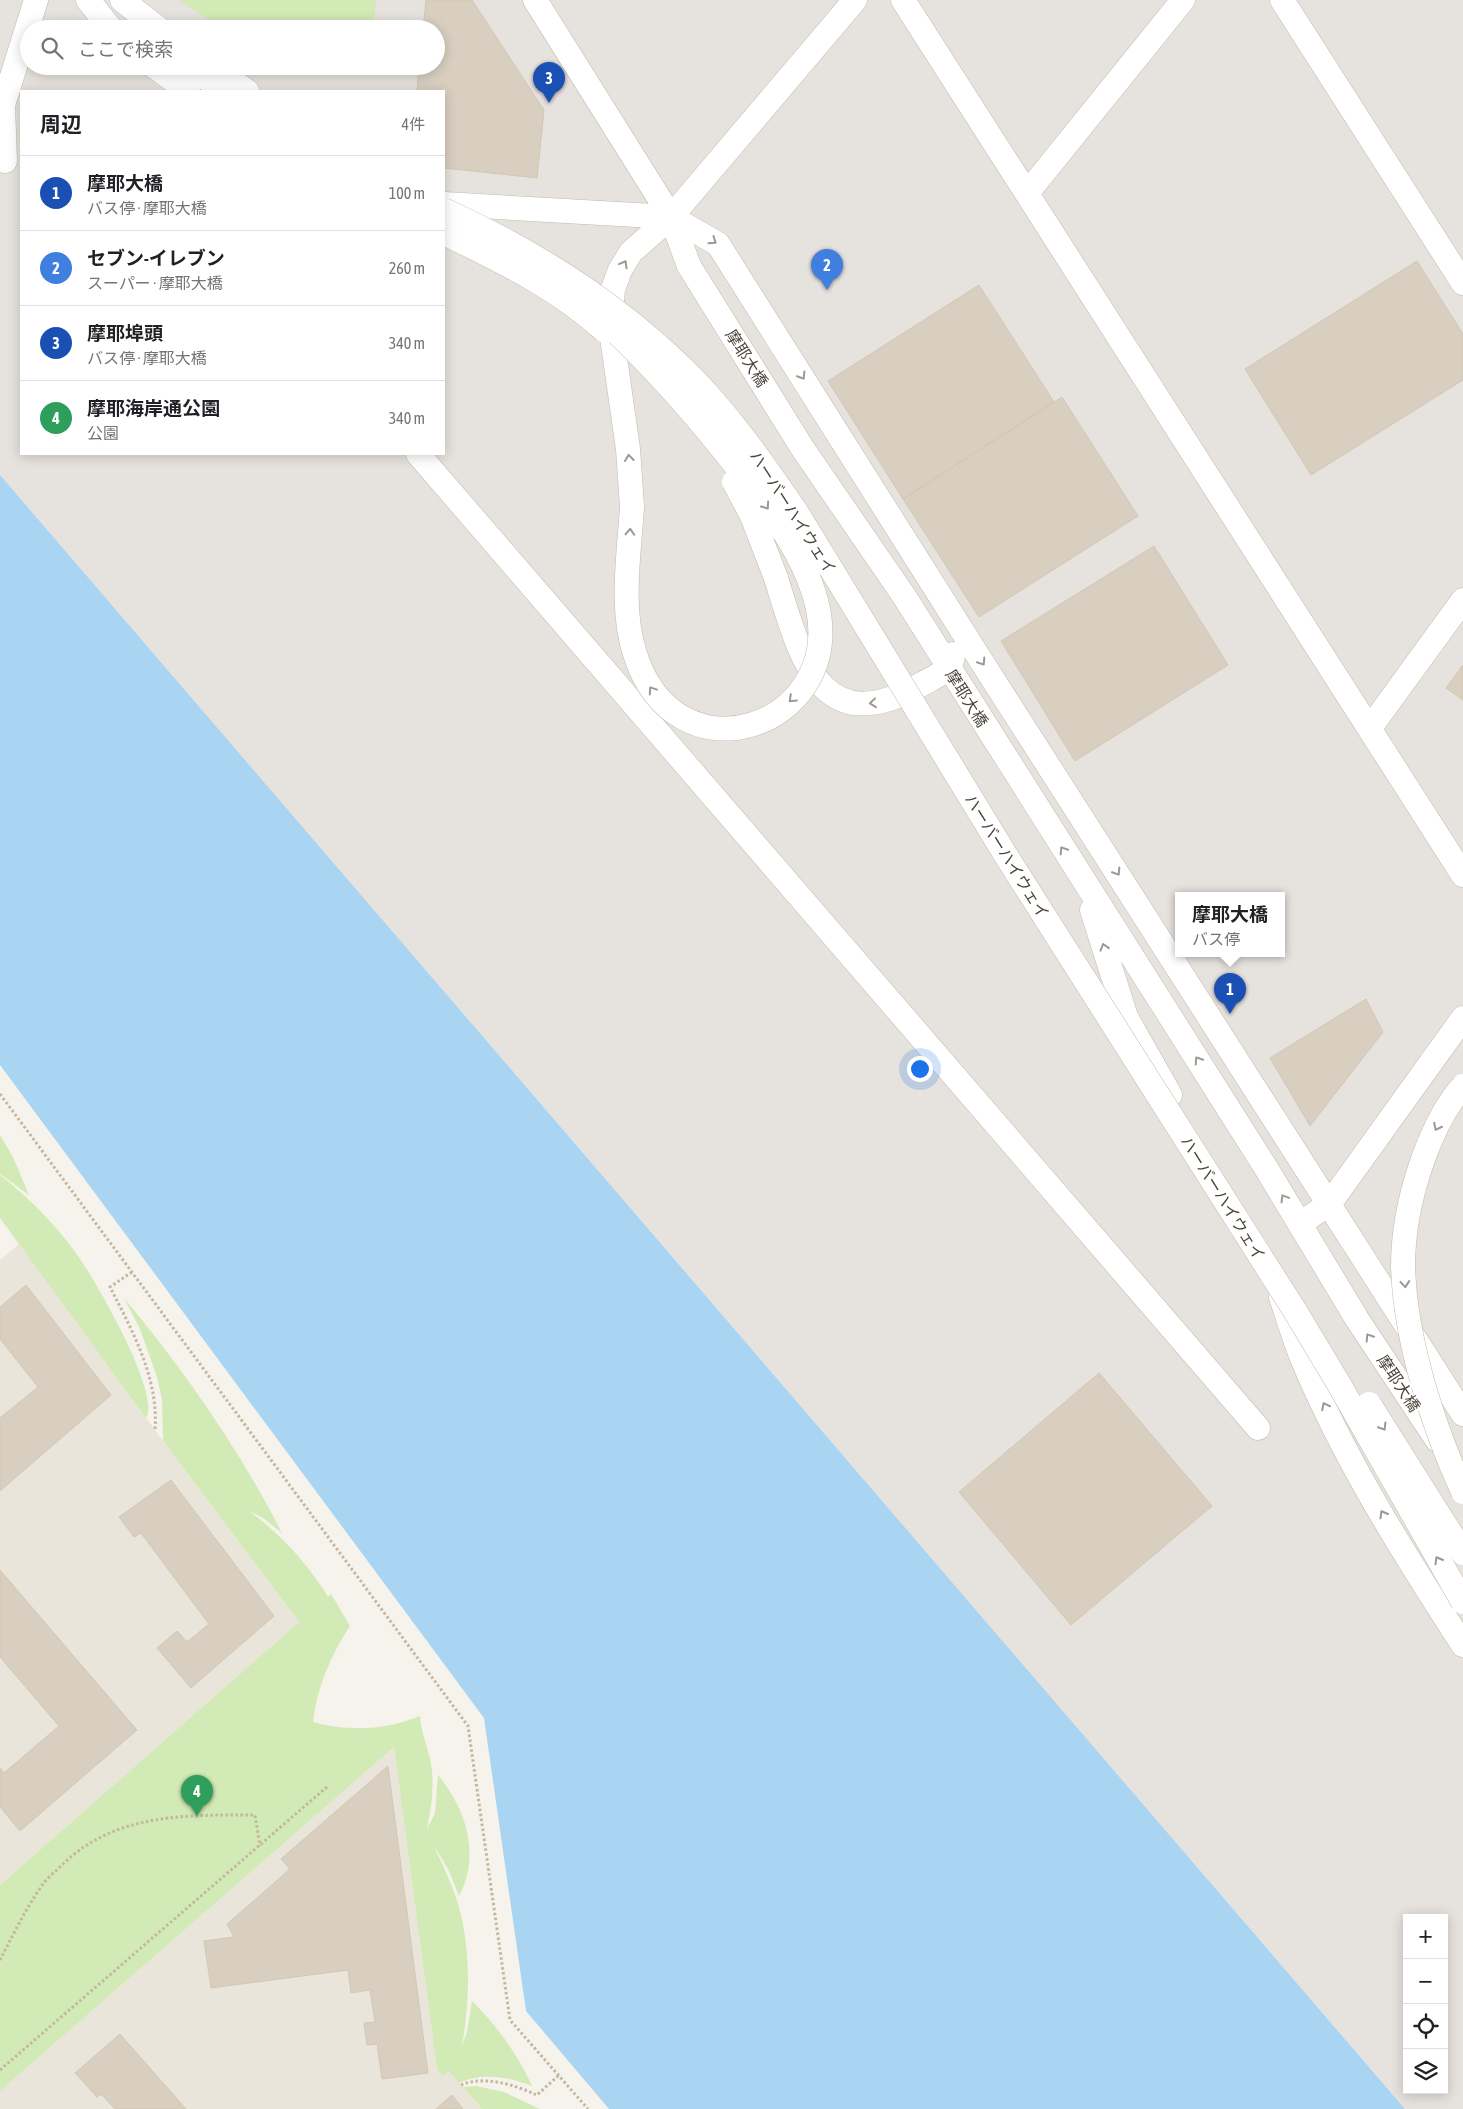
<!DOCTYPE html>
<html lang="ja">
<meta charset="utf-8">
<style>
:root{--surface:#fff;--page:#f6f6f6;--text:#202124;--muted:#757577;--line:#e0e0e0;--accent:#fc3f1d}
body{margin:0;font-family:"Asap Condensed","Noto Sans JP",sans-serif;background:var(--page);color:var(--text)}
.controls{position:absolute;right:15px;bottom:15px;display:grid;overflow:hidden;border-radius:0px;box-shadow:0 2px 12px #0003}
.controls button{width:45px;height:45px;display:grid;place-items:center;padding:0;border:0;border-bottom:1px solid var(--line);background:var(--surface);color:var(--text);font:25px sans-serif}
.you{position:absolute;left:919px;top:1068px;width:18px;height:18px;margin:-12px;border:4px solid #fff;border-radius:50%;background:#1a73e8;box-shadow:0 0 0 8px #1a73e833}
.badge{display:grid;place-items:center;width:32px;height:32px;border-radius:50%;background:var(--accent);color:#fff;font-size:16px;font-weight:700}
.pin{position:absolute;translate:-50% -41px;filter:drop-shadow(0 1px 2px #0008)}
.pin::after{content:'';position:absolute;top:26px;width:18px;height:15px;background:inherit;clip-path:polygon(0 0,100% 0,50% 100%)}
.popup{position:absolute;left:1175px;top:892px;width:110px;height:65px;box-sizing:border-box;display:grid;place-content:center;border-radius:0px;background:var(--surface);filter:drop-shadow(0 1px 4px #0005);font-size:16px;white-space:nowrap;color:var(--muted)}
.popup b{font-size:19px;color:var(--text)}
.popup::after{content:'';position:absolute;left:50%;top:100%;margin-left:-10px;border:10px solid transparent;border-top-color:var(--surface)}
.list{margin:0;padding:0;list-style:none}
h2{display:flex;justify-content:space-between;align-items:center;height:65px;margin:0;padding:0 20px;font-size:21px}
h2 small{font-size:16px;font-weight:400;color:var(--muted)}
.list li{display:grid;grid-template-columns:32px 1fr auto;gap:15px;align-items:center;box-sizing:border-box;height:75px;padding:0 20px;border-top:1px solid var(--line)}
.list b{display:block;font-size:19px;white-space:nowrap}
.list p{margin:0;font-size:16px;white-space:nowrap;color:var(--muted)}
.list em{font-size:16px;font-style:normal;color:var(--muted)}
.icon{flex:none;width:28px;height:28px;fill:none;stroke:currentColor;stroke-width:2;stroke-linecap:round;stroke-linejoin:round}
.map{position:relative;flex:none;width:1463px;height:2109px;overflow:hidden}
.search{position:absolute;background:var(--surface);box-shadow:0 2px 12px #0003;left:20px;top:20px;width:425px;height:55px;display:flex;align-items:center;gap:12px;box-sizing:border-box;padding:0 18px;border-radius:28px;color:var(--muted);font-size:19px}
.panel{position:absolute;background:var(--surface);box-shadow:0 2px 12px #0003;left:20px;top:90px;width:425px;height:365px;border-radius:0px}
.map>svg:first-child{display:block}
.residential{fill:#eae5da}
.industrial{fill:#e6e2dd;fill-rule:evenodd}
.green{fill:#d2eab5}
.water{fill:#a9d4f2}
.building{fill:#d8cfc1;stroke:#d3c7b4}
.lines{fill:none;stroke-linecap:round;stroke-linejoin:round}
.minor-casing{stroke:#c2bbae;stroke-width:25}
.path{stroke:#c4b79f;stroke-width:3;stroke-dasharray:2.5 2.5;stroke-linecap:butt}
.minor{stroke:#fff;stroke-width:24}
.minor-bridge-casing{stroke:#c2bbae;stroke-width:25;stroke-linecap:butt}
.minor-bridge{stroke:#fff;stroke-width:24}
.oneway{stroke:#9c9892}
.labels{text-anchor:middle;dominant-baseline:central;stroke-width:4.5;stroke-linejoin:round;paint-order:stroke}
.street-label{font-size:16px;fill:#4b4439;stroke:#fff}
</style>
<div class="map">
<svg width="1463" height="2109" viewBox="0 0 1463 2109">
<rect width="100%" height="100%" fill="#f6f3ec"/>
<path class="residential" d="M19,1244l144,197 136,181 -299,263v-625z
M394,1747l43,322 12,2 33,38h-482v-18z"/>
<path class="industrial" d="M0,0h1463v2109h-58l-1405,-1634zM29,29h407v37h-407zM21,91h423v363h-423zM1179,895h102v58h-102zM1407,1918h37v172h-37z"/>
<path class="green" d="M179,0h197l-3,29h-150z
M0,1135l13,22 16,38 -29,-21z
M0,1175c27,21 53,47 73,74 18,23 89,144 73,169l-146,-200z
M124,1298c60,72 115,151 158,235l-19,-15 -15,-8c32,24 59,52 80,87l3,-3 19,32c-19,29 -33,61 -37,96 36,10 73,8 107,-6 1,15 6,27 10,42 5,24 2,47 -3,71l8,-16 3,-38c28,34 43,80 21,121l-11,-27 -14,-23c9,20 19,40 25,61 12,46 11,93 3,139l5,-14 5,-31c25,25 45,52 60,85 -22,-9 -50,-14 -73,-3l-10,-12 -6,5 -6,-7 -43,-322 -394,344v-206l299,-263 -136,-181 -1,-41 -5,-23 -17,-48z
M476,2086l28,6 36,17h-58l-19,-22z"/>
<path class="water" d="M0,475l1405,1634h-796l-83,-98 -42,-293 -484,-653z"/>
<path class="building" d="M426,0h46l72,110 -7,68 -93,-10v-77h-27l2,-25h17v-37h-13z
M1417,261l46,73v46l-152,95 -66,-106z
M979,285l75,117 -151,97 -75,-118z
M1062,397l76,119 -159,101 -76,-118z
M1154,546l74,119 -153,96 -74,-120z
M1463,665v35l-17,-12z
M1366,999l17,33 -73,94 -40,-68z
M26,1285l85,110 -111,96v-73l38,-31 -38,-48v-32z
M1099,1373l113,133 -141,119 -112,-133z
M171,1480l103,136 -83,72 -34,-40 20,-17 10,11 22,-18 -68,-91 -7,4 -15,-20z
M0,1570l137,160 -117,101 -20,-24v-39l4,5 55,-47 -59,-69z
M388,1766l40,307 -46,6 -5,-35 -10,1 -3,-22 11,-1 -5,-32 -19,3 -3,-23 -137,18 -7,-47 30,-4 -7,-13 63,-55 -9,-10z
M120,2034l66,75h-71l-14,-15 -4,3 -22,-24z
M452,2095l11,14h-27z"/>
<g class="lines">
<defs>
<path id="minor" d="M88,0l23,29
M122,0l37,29
M535,0l136,217 18,49 114,183 101,147 362,572 91,151 80,121
M903,0l560,875
M1282,0l181,283
M154,66l34,25
M188,66l36,25
M213,67l34,24
M5,161l-2,-56 33,-105
M1028,192l155,-192
M444,204l227,13 47,27 262,415 483,755
M418,454l840,974
M632,507l-4,-58 -16,-112 -1,-25 2,-23 7,-19 11,-18 40,-35 184,-217
M776,578c25,80 44,165 146,106 12,-7 31,-13 31,-30
M1370,728l93,-128
M1092,910l34,107 44,78
M1300,1224l30,-21 133,-185
M1281,1297c7,21 13,41 21,61 42,101 102,196 161,287"/>
</defs>
<use href="#minor" class="minor-casing"/>
<path class="path" d="M0,1094l468,632 42,294 78,89
M132,1272l-22,15c23,45 49,92 45,144
M0,1960c13,-25 26,-52 43,-76 5,-7 13,-13 19,-19 53,-52 123,-50 193,-50l5,31
M0,2070l328,-284
M461,2085c24,-10 54,0 76,10l22,-20"/>
<use href="#minor" class="minor"/>
<defs>
<path id="minor-bridge" d="M444,210c94,43 185,101 257,177 36,39 66,82 96,126l208,341 290,457 45,75 123,216
M444,233c57,28 113,54 161,98
M598,315c55,50 104,106 149,165 29,38 61,81 71,129 24,119 -142,175 -183,45 -15,-46 -6,-99 -3,-147
M734,482l18,34 24,62
M1463,1086c-18,20 -31,48 -40,73 -12,34 -20,71 -20,107 2,74 30,160 60,226
M1369,1404l94,149"/>
</defs>
<use href="#minor-bridge" class="minor-bridge-casing"/>
<use href="#minor-bridge" class="minor-bridge"/>
</g>
<defs><path id="oneway-chevron" d="M-2-3.5L2.5 0L-2 3.5" fill="none" stroke-width="1.6" stroke-linecap="round" stroke-linejoin="round" transform="scale(1.25)"/></defs>
<g class="oneway">
<use href="#oneway-chevron" transform="translate(713 241) rotate(35)"/>
<use href="#oneway-chevron" transform="translate(624 264) rotate(-61)"/>
<use href="#oneway-chevron" transform="translate(802 376) rotate(58)"/>
<use href="#oneway-chevron" transform="translate(629 458) rotate(-96)"/>
<use href="#oneway-chevron" transform="translate(766 506) rotate(55)"/>
<use href="#oneway-chevron" transform="translate(630 532) rotate(-87)"/>
<use href="#oneway-chevron" transform="translate(982 662) rotate(57)"/>
<use href="#oneway-chevron" transform="translate(652 690) rotate(-124)"/>
<use href="#oneway-chevron" transform="translate(792 699) rotate(136)"/>
<use href="#oneway-chevron" transform="translate(873 703) rotate(174)"/>
<use href="#oneway-chevron" transform="translate(1063 850) rotate(-122)"/>
<use href="#oneway-chevron" transform="translate(1117 872) rotate(57)"/>
<use href="#oneway-chevron" transform="translate(1104 947) rotate(-107)"/>
<use href="#oneway-chevron" transform="translate(1198 1060) rotate(-123)"/>
<use href="#oneway-chevron" transform="translate(1437 1127) rotate(117)"/>
<use href="#oneway-chevron" transform="translate(1284 1198) rotate(-121)"/>
<use href="#oneway-chevron" transform="translate(1405 1284) rotate(85)"/>
<use href="#oneway-chevron" transform="translate(1369 1337) rotate(-123)"/>
<use href="#oneway-chevron" transform="translate(1325 1406) rotate(-117)"/>
<use href="#oneway-chevron" transform="translate(1383 1427) rotate(58)"/>
<use href="#oneway-chevron" transform="translate(1383 1514) rotate(-120)"/>
<use href="#oneway-chevron" transform="translate(1438 1560) rotate(-120)"/>
</g>
<g class="labels">
<g class="street-label">
<text transform="translate(747 358) rotate(58)">摩耶大橋</text>
<text transform="translate(793 512) rotate(57)">ハーバーハイウェイ</text>
<text transform="translate(967 698) rotate(58)">摩耶大橋</text>
<text transform="translate(1007 856) rotate(58)">ハーバーハイウェイ</text>
<text transform="translate(1223 1198) rotate(58)">ハーバーハイウェイ</text>
<text transform="translate(1399 1383) rotate(57)">摩耶大橋</text>
</g>
</g>
</svg>
<div class="controls">
<button>+</button>
<button>−</button>
<button><svg class="icon" aria-label="locate" viewBox="0 0 24 24"><circle cx="12" cy="12" r="6"/><path d="M12 2v4M12 18v4M2 12h4M18 12h4"/></svg></button>
<button><svg class="icon" aria-label="layers" viewBox="0 0 24 24"><path d="M12 4l9 5-9 5-9-5zM3 14l9 5 9-5"/></svg></button>
</div>
<div class="you"></div>
<div class="pin badge" style="left:1230px;top:1014px;background:#1a4fb4">1</div>
<div class="popup"><b>摩耶大橋</b>バス停</div>
<div class="pin badge" style="left:827px;top:290px;background:#3f7fe0">2</div>
<div class="pin badge" style="left:549px;top:103px;background:#1a4fb4">3</div>
<div class="pin badge" style="left:197px;top:1816px;background:#2e9e5b">4</div>
<div class="search"><svg class="icon" aria-label="search" viewBox="0 0 24 24"><circle cx="10" cy="10" r="6"/><path d="M15 15l6 6"/></svg>ここで検索</div>
<section class="panel">
<h2>周辺<small>4件</small></h2>
<ul class="list">
<li><span class="badge" style="background:#1a4fb4">1</span><div><b>摩耶大橋</b><p>バス停 · 摩耶大橋</p></div><em>100 m</em></li>
<li><span class="badge" style="background:#3f7fe0">2</span><div><b>セブン-イレブン</b><p>スーパー · 摩耶大橋</p></div><em>260 m</em></li>
<li><span class="badge" style="background:#1a4fb4">3</span><div><b>摩耶埠頭</b><p>バス停 · 摩耶大橋</p></div><em>340 m</em></li>
<li><span class="badge" style="background:#2e9e5b">4</span><div><b>摩耶海岸通公園</b><p>公園</p></div><em>340 m</em></li>
</ul>
</section>
</div>
